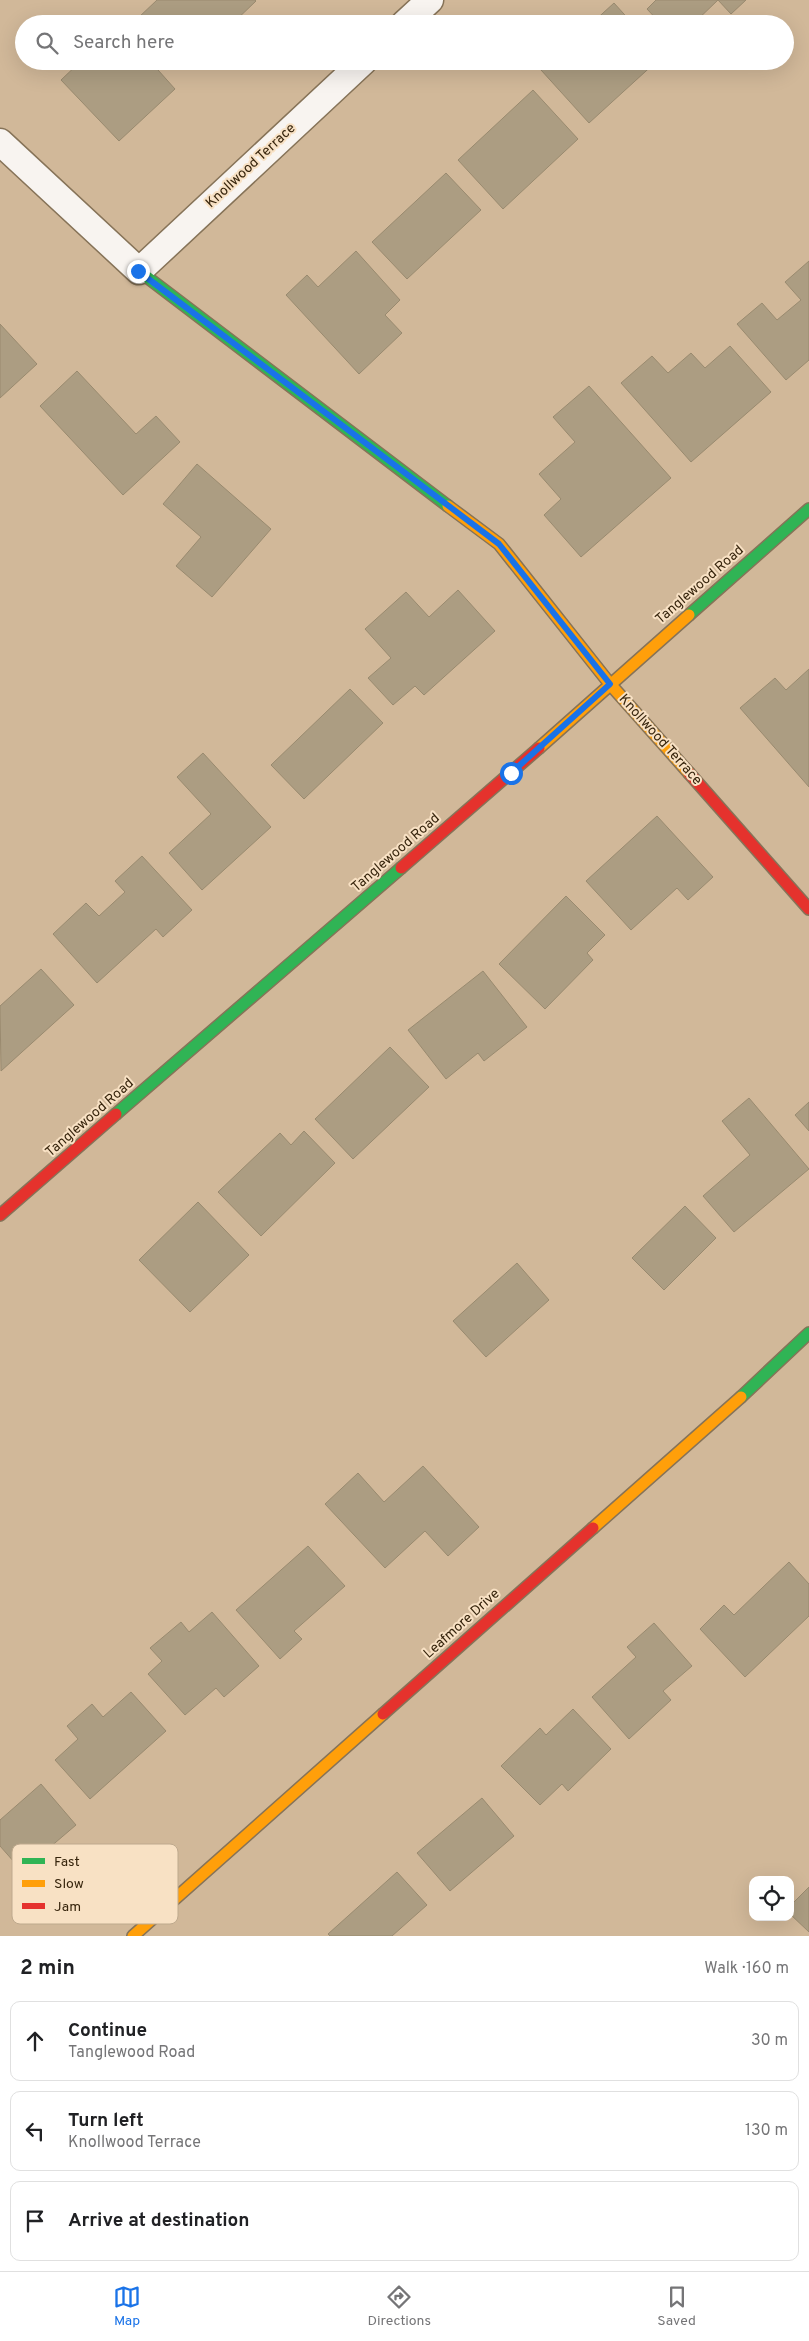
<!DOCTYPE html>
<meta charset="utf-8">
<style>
:root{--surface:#fff;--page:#f6f6f6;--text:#202124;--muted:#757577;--line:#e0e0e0;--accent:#1a73e8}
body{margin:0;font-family:Overpass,sans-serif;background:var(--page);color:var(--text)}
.controls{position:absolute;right:15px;bottom:15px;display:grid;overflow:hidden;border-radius:10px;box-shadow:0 5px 20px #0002}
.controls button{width:45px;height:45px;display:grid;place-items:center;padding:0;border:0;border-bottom:1px solid var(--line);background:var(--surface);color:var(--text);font:25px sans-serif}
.stop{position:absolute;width:15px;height:15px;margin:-11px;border:4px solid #1a73e8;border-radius:50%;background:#fff}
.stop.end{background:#1a73e8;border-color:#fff;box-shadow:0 1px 5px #0008}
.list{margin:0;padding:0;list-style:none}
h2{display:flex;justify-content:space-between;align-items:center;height:65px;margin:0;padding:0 20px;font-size:21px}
h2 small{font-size:16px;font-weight:400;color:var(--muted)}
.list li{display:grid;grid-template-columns:32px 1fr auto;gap:15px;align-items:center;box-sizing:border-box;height:80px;margin:0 10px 10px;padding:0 10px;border:1px solid var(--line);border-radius:10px}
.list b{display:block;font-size:19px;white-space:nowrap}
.list p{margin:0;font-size:16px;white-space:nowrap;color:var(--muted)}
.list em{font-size:16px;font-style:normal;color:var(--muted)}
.icon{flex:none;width:28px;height:28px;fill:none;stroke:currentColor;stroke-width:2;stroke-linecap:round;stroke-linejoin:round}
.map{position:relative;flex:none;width:809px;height:1936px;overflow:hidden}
.search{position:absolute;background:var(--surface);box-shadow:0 5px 20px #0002;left:15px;right:15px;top:15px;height:55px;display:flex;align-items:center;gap:12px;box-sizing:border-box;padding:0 18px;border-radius:28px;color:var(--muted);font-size:19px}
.sheet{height:335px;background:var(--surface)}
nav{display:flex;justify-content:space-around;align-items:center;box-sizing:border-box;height:70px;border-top:1px solid var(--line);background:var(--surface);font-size:14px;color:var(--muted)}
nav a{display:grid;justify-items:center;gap:2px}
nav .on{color:var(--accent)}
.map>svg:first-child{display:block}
.building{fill:#ac9d82;stroke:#998a6f}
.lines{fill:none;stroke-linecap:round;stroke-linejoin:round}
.street-casing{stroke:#867358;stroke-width:29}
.fast-casing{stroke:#867358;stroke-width:14}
.slow-casing{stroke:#867358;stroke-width:14}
.jam-casing{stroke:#867358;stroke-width:14}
.street{stroke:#f8f4f0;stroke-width:26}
.fast{stroke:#30b455;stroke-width:11}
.slow{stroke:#ff9f0a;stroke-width:11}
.jam{stroke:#e5322d;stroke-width:11}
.route{stroke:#1a73e8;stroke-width:6}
.labels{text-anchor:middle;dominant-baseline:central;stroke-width:4;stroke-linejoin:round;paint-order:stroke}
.street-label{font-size:14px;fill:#37250d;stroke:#f8e1c4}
.key{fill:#f8e1c4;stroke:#bea98d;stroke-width:1}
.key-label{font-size:14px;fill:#37250d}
</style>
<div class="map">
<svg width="809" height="1936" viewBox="0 0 809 1936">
<rect width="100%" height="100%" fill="#d1b899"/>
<path class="building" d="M157,0h98l1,1 -24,23h-89l-5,-6z
M656,0h90l-15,14 -13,-14 -25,24h-32l-14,-15z
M614,3l19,21h-42z
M81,61h69l25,28 -56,52 -58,-61z
M178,61h14l-8,7z
M551,61h106l-68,62 -48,-53z
M533,90l45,49 -75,70 -45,-49z
M446,173l35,37 -74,69 -35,-37z
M356,251l44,49 -15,15 17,18 -43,41 -73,-79 21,-20 11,12z
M809,261v99l-23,20 -49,-56 25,-21 15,17 24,-20 -16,-18z
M0,324l37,40 -37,34z
M730,346l41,46 -80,70 -70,-79 31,-27 16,17 23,-20 14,15z
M77,371l59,63 20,-18 24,26 -57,53 -83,-89z
M589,386l82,92 -90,79 -37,-42 17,-16 -22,-25 36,-32 -22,-25z
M197,464l74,65 -59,68 -36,-31 25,-29 -38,-33z
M458,590l37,41 -71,64 -9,-9 -22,19 -25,-27 23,-20 -26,-29 41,-37 23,25z
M809,669v118l-69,-79 35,-30 11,12z
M350,689l33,34 -79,76 -33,-34z
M203,753l68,74 -69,63 -33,-37 42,-39 -34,-37z
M657,816l56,61 -25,23 -11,-12 -46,42 -45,-49z
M142,856l50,54 -29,27 -7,-8 -59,54 -44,-49 33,-31 13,13 26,-24 -10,-11z
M566,896l39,39 -18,18 6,7 -48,49 -46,-45z
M41,969l33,36 -73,66 -1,-65z
M483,971l44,56 -43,34 -6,-8 -32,26 -38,-49z
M390,1047l39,40 -76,72 -38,-40z
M749,1098l60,71 -75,63 -31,-36 47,-41 -28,-34z
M809,1102v29l-14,-16z
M304,1131l31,32 -74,73 -43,-44 62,-59 11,12z
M198,1202l51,53 -59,57 -51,-52z
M685,1206l31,32 -52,52 -32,-32z
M517,1263l32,37 -63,57 -33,-36z
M423,1466l56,61 -31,29 -23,-25 -40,37 -60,-64 33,-31 26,29z
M308,1546l37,40 -51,45 8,8 -22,20 -44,-49z
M789,1562l20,22v32l-64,61 -45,-48 24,-24 10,10z
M212,1612l47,54 -35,31 -8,-9 -31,27 -37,-41 14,-13 -12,-13 31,-26 8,10z
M654,1623l38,43 -29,25 8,9 -42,39 -37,-42 44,-40 -9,-10z
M131,1692l35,39 -76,68 -35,-39 23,-21 -11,-13 25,-22 11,13z
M573,1709l38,40 -43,42 -6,-7 -22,21 -39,-39 39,-38 6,7z
M41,1784l35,41 -54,46 -22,-25v-26z
M482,1798l32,38 -64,55 -33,-38z
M397,1872l30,33 -35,31h-62l-2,-2z
M809,1887v45l-19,-18v-8z"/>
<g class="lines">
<defs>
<path id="street" d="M404,24l26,-24
M0,142l139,129 225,-210"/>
<path id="fast" d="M139,271l309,235
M689,615l120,-106
M116,1114l285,-246
M741,1397l68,-64"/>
<path id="slow" d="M448,506l51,38 111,140 79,89
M539,748l150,-133
M593,1528l148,-131
M133,1936l250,-222"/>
<path id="jam" d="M689,773l120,136
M401,868l138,-120
M0,1215l116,-101
M383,1714l210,-186"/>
</defs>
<use href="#street" class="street-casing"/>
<use href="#fast" class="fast-casing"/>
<use href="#slow" class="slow-casing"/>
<use href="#jam" class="jam-casing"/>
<use href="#street" class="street"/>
<use href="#fast" class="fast"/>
<use href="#slow" class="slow"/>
<use href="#jam" class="jam"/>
</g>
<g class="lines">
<path class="route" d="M138,271l361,273 111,140 -99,89"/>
</g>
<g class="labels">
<g class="street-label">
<text transform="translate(251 166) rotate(-43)">Knollwood Terrace</text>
<text transform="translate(700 585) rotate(-41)">Tanglewood Road</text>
<text transform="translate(660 740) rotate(48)">Knollwood Terrace</text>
<text transform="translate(396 853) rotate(-41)">Tanglewood Road</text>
<text transform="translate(90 1118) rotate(-41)">Tanglewood Road</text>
<text transform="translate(462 1624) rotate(-42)">Leafmore Drive</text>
</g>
</g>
<rect x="12" y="1844" width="166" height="80" rx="8" class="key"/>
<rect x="22" y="1858" width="23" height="6" fill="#30b455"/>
<rect x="22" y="1880" width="23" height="7" fill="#ff9f0a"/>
<rect x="22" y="1903" width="23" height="6" fill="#e5322d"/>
<g class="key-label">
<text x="54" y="1866">Fast</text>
<text x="54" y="1888">Slow</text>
<text x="54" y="1911">Jam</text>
</g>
</svg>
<div class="controls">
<button><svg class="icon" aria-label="locate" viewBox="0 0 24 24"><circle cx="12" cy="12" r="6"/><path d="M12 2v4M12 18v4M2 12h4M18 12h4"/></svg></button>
</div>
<div class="stop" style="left:511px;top:773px"></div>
<div class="stop end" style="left:138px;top:271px"></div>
<div class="search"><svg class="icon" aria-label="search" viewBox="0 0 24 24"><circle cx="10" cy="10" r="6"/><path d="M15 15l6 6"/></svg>Search here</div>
</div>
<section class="sheet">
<h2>2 min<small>Walk · 160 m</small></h2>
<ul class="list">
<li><svg class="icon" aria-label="ahead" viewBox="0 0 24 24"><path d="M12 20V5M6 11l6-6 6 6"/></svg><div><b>Continue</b><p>Tanglewood Road</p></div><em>30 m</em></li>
<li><svg class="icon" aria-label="left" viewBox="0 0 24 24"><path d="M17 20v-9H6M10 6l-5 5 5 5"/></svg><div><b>Turn left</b><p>Knollwood Terrace</p></div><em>130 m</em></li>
<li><svg class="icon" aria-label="arrive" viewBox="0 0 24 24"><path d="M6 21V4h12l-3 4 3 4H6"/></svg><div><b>Arrive at destination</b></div></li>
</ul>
</section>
<nav>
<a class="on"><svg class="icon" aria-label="map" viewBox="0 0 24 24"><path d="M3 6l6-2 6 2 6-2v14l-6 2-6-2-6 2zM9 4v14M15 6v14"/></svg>Map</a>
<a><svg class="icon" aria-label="directions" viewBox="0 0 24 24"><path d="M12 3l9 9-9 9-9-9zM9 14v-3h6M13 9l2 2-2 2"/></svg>Directions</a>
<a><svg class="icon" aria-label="saved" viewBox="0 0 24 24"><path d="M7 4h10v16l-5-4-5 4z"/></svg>Saved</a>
</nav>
